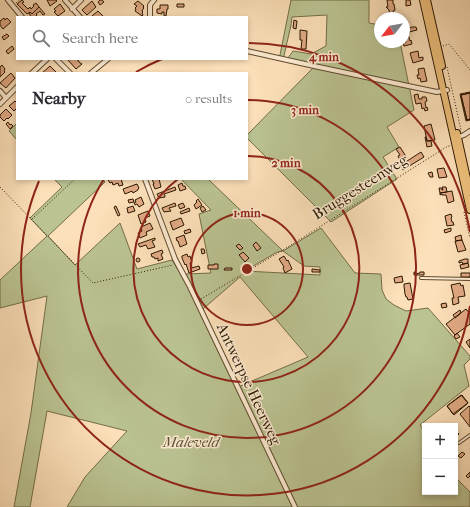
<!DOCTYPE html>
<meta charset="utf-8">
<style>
:root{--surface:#fff;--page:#f7f7f7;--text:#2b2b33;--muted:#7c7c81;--line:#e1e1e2}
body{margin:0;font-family:"IM FELL French Canon",serif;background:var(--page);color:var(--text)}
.controls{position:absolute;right:12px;bottom:12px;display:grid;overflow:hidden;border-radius:0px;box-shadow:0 2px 6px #0003}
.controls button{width:36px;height:36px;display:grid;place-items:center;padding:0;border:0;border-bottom:1px solid var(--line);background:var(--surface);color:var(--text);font:20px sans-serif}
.compass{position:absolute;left:374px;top:12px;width:36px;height:36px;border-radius:50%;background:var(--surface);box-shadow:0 2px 6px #0003;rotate:239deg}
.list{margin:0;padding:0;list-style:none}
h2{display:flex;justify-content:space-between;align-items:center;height:52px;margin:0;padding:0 16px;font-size:17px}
h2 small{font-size:13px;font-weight:400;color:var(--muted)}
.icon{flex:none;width:22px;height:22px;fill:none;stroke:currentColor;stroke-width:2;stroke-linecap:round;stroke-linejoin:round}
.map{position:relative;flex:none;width:470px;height:507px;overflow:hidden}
.search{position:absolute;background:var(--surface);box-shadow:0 2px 6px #0003;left:16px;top:16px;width:232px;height:44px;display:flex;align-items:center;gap:10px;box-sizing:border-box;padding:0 14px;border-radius:0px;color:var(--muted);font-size:15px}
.panel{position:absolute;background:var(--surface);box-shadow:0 2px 6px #0003;left:16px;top:72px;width:232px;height:108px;border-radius:0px}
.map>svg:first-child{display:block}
.green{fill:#bbc392;stroke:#726d49;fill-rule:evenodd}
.building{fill:#e2ab86;stroke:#2a1700}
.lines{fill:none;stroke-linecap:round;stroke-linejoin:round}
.service-casing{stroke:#5e492e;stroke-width:4}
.minor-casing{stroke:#5e492e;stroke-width:6}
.primary-casing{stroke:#2a1700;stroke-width:8}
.path{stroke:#2a1700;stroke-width:1;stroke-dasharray:1 2;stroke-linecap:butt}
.service{stroke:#fdebd2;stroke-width:2}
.minor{stroke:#fdebd2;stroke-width:4}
.primary{stroke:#eec07c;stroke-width:6}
.ring{fill:none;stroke:#8f2418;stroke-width:2}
.labels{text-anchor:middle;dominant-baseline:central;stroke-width:3;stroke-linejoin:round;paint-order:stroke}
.street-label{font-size:15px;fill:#2a1700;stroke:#fdebd2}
.park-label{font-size:15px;font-style:italic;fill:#5d5333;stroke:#fdebd2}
.centre{fill:#8f2418;stroke:#fdebd2;stroke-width:2}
.ring-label{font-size:12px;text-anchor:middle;font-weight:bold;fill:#8f2418;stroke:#fdebd2;stroke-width:3;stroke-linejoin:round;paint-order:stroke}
</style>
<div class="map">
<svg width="470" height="507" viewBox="0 0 470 507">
<rect width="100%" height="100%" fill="#fce0b9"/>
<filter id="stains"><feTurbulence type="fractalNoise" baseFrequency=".005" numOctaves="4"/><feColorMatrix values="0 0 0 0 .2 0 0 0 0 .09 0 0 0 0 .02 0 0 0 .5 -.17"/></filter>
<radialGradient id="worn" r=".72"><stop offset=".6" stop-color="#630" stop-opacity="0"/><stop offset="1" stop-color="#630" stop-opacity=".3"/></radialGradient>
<path class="green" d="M291,0h78v23l11,2v17h20l14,68 -27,17 12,20 -16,10 14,22 -66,43 -84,-84v-3l67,-68 -26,-9 5,-7 18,3 15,-8 1,-31 -35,2 -1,8 -8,35h-4z
M17,123v17l-8,-9z
M54,179h49l2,3 -57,54 27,29 45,-42 17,46 35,-9 10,16 4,-2 25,-1 -12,-59 12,-4 -30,-31h27l75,72 38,-23 34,45 26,1 1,16 4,9 8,6 12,6 22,-3 42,48v3l-6,6 5,21 -49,39 5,7v60h30v-15l15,15v15h-403l18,-30 42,-46 -80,-20 -17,96h-16l17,-94 16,-117 -47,12v-28l47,-44 -17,-18 32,-31zM283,251l21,15 16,1v8l-75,-4 32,-19zM240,277l68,80 -70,30 -35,-78z"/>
<path class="building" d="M22,0l2,2 -2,1 6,6 2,-2 1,2 3,-3 -1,-1 3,-2 3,4 -7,7 -2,-2 -3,2 -10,-10z
M47,0h9l1,1 -7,5z
M100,0h2l2,2 -4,3 -2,-3z
M387,0h6v4h1l1,6 -2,1 1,5 -4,1 -1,-7 -3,-3h2z
M406,0h4l1,5 -5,1z
M92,1l4,6 -9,8 -5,-5z
M138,1l6,5 -1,1 1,1 -1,1 -1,2 1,1 -1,1 1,2 -1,1 -7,-5 1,-2 -1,-1 2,-2 -3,-2z
M60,4l5,7 -7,5 -4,-4 2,-1 -2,-2z
M177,4h7v3h-7z
M160,5h8v4h-1l-1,7h-2v-4h-2v2l-5,-1v-4h3z
M39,7l6,7 -2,1 -3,-4 -4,3 1,1 -2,2h-4l-2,-4 1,-1 2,2z
M98,11l6,6h-13l2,-2z
M4,18l1,2 2,-2 4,4 -8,7 -3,-4v-4z
M294,20l3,1 -1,8 -3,-1z
M412,27h4l1,3 -8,2 1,1 -2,1 2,7 1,-1 1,4 -8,2 -1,-4h3l-2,-7v-5z
M300,30l7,1 -1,18h-5l1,-9h-2z
M7,34l2,2 -5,4 -2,-3z
M12,46l2,3 -6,5 -2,-3z
M418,51l1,7 4,-1v3l-10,3 -3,-10z
M67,59h8l3,1 1,2 3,2 -6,5z
M2,65l3,4 -1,2 1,1 -5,5v-10z
M50,66l6,6 -2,1h-12z
M424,68l3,13 -6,1 -1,-4 -2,1 -1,-4h2l-1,-6z
M11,73l4,5 -9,10 -6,-5z
M470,92v1l-9,2 6,25 3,-1v1l-4,1 -6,-27z
M470,93v26l-3,1 -6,-25z
M418,94l1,5h3v-2h4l1,4 -2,1 1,6 1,-1 1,3 -3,1 -1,-3 -2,1 -1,-6 -5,1 -2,-9z
M15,101l2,2v5l-3,3 -5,-5z
M6,109l6,6 -4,4 -1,-1 -3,3 -4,-4v-2z
M8,122l2,3 1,-1 2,2 -3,3 -4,-5z
M431,124l4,16 -8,1 -3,-15z
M425,137h1l1,4h4l1,5 -5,1z
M400,147l7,11 -3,2 -2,-2 -2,2 -2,-4 2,-1 -4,-6z
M421,152l3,5 -21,13 -2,-5z
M444,168l3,9 -8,1 -2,-9z
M432,172l1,5h-3l-2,-4z
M110,179h11l2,6 -4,1 -1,-3 -5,2 -1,-3 -2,1 -2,-3z
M152,179h8h-1l2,8 -6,2 -2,-5h1z
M182,183l1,3h2l1,3 -6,2 -2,-6z
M137,184l2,4 -1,1v1l-5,3 -1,-2 -7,3 -2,-5z
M175,187l1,3 -12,4 1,2v1l-6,1 -2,-4z
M442,187h4l1,5 -7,1 -1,-5h2l1,2h1z
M452,191l2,10 -6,2 -2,-8h-4v-1l-2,1v-2z
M141,197l3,7 -5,3 -2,-3 -2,1 -1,-2 2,-1 -1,-2z
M133,199l1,3 -5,1 -1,-3z
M198,199l4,6 -6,4 -2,-4 3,-3 -1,-1z
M175,203l1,3 -7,2 2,3 -7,1 -2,-4z
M183,203l2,4 -5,2 -2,-4z
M116,206l4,9 -2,1 -4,-9z
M133,206l2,5 -7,2 -1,-5z
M203,206l3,4 -4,2 -2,-4z
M189,208l1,3 -9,3 -1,-2z
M148,211l2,5 -5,2 1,4 -5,2 -3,-9z
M451,214l1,3 -1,1 1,4h1l1,3 -7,1 -2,-10z
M181,218l3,7 -11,5 -3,-8z
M150,223l3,6 -7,3 1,3 -7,3 -2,-5 4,-2 -1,-4z
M451,228v3l-6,2 -1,-3z
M190,229l1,3 -6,2 -1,-3z
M184,235l3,9 -7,3 -2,-6h-1l-1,-3z
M461,235l1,5 -6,1 -1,-4z
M155,238v2l-3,1 3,6 -7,2 -2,-4 -6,2 -2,-3z
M462,240l4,10 -8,2 -3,-11z
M256,242l5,6 -4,3 -4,-6z
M239,244l4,4 -3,2 -4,-4z
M201,249h3l1,4 -3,1z
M162,250l1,3 -2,1 2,5 -5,2v-3l-3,1 -1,-2h-2l-1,-3z
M243,252l6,6 -4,4 -6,-7z
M187,254l1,3 2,-1 2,6 -2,1 1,5 8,-2 1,3 -11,4 -3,-9 -1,1 -3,-7v-2z
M284,256l3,5 1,-1 4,9 -7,4 -2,-5 1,-1 -5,-8z
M136 260a2 2 0 1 1 4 0a2 2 0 1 1-4 0Z
M465,259h3v4l-5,1 -1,-2 -3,1v-2z
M468,263l1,4 -8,2 -1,-4z
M214,264h4v5h-10v-4h6z
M225,268h7v2h-8z
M312,269l8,1v2h-8z
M414,272h1v2l5,-1v-1h4v3h-10z
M461,273h9v4h-9z
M402,276l1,6 -8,1 -1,-5z
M410,283l3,16 -5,1 -1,-3h-1l-1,-3 -1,-8v-2z
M460,283l1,3 2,-1 2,11 -7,1 1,6 -6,2 -1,-7h2l-3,-13z
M446,303l1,4 -5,1 -1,-4z
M466,309l4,5v10l-15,11 -9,-11z
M460,310l1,3 -6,5 -2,-3z
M457,333l3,4 -4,2 -2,-3z
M470,339v9l-4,-6z
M461,395l7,8 -14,12 -7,-9z
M462,395l6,8 -15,11 -6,-8z
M469,406l1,1v20l-10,-13z
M455,430l4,4 -4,4z
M462,452l3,2 -4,4 -3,-2z
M470,472v4l-2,2 -2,-2z"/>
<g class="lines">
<defs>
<path id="service" d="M421,278l49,1
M459,443l11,-8"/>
<path id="minor" d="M8,0l14,17
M65,0l15,17
M72,9l9,-9
M150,17v-12l4,-5
M247,51l67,15 99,21 24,5 10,-2
M56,59l14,14
M32,73l15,-14
M91,73l17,-14
M0,91l6,7
M0,104l17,-17
M456,138l8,-3 6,-4
M145,179l30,80 14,26 106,222"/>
<path id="primary" d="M423,0l47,210
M427,0l15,66
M457,133l13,59"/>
</defs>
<use href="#service" class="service-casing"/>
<use href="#minor" class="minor-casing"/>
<use href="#primary" class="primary-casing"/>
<path class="path" d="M16,3l4,-3
M443,46l6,-2 1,1 20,25
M447,67l14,63
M0,187l93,96 80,-18
M464,212l6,26
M32,219l43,-40
M201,299l82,-49 165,-104h2"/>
<use href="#service" class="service"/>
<use href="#minor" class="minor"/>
<use href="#primary" class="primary"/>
</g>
<g class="ring">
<circle cx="247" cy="269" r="56"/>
<path d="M248 156A113 113 0 1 1 178 179"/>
<path d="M248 100A169 169 0 1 1 104 179"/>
<path d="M470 306A226 226 0 1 1 39 181M136 72A226 226 0 0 1 162 59M249 43A226 226 0 0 1 470 232"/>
</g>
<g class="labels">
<g class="street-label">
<text transform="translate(360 187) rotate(-32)">Bruggesteenweg</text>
<text transform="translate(249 384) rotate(65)">Antwerpse Heerweg</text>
</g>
<g class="park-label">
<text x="191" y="442">Maleveld</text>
</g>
</g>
<circle cx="247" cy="269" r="6" class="centre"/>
<g class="ring-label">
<text x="324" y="61">4 min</text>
<text x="305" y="114">3 min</text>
<text x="286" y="167">2 min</text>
<text x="247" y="217">1 min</text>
</g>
<rect width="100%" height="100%" filter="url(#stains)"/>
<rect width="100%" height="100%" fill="url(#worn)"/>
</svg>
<div class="controls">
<button>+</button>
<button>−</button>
</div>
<svg class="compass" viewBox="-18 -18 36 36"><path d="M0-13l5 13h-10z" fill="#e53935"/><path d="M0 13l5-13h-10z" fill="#7c7c81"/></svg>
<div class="search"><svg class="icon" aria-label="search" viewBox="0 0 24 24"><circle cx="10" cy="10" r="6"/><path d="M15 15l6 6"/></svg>Search here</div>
<section class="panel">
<h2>Nearby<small>0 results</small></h2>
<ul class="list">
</ul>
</section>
</div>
